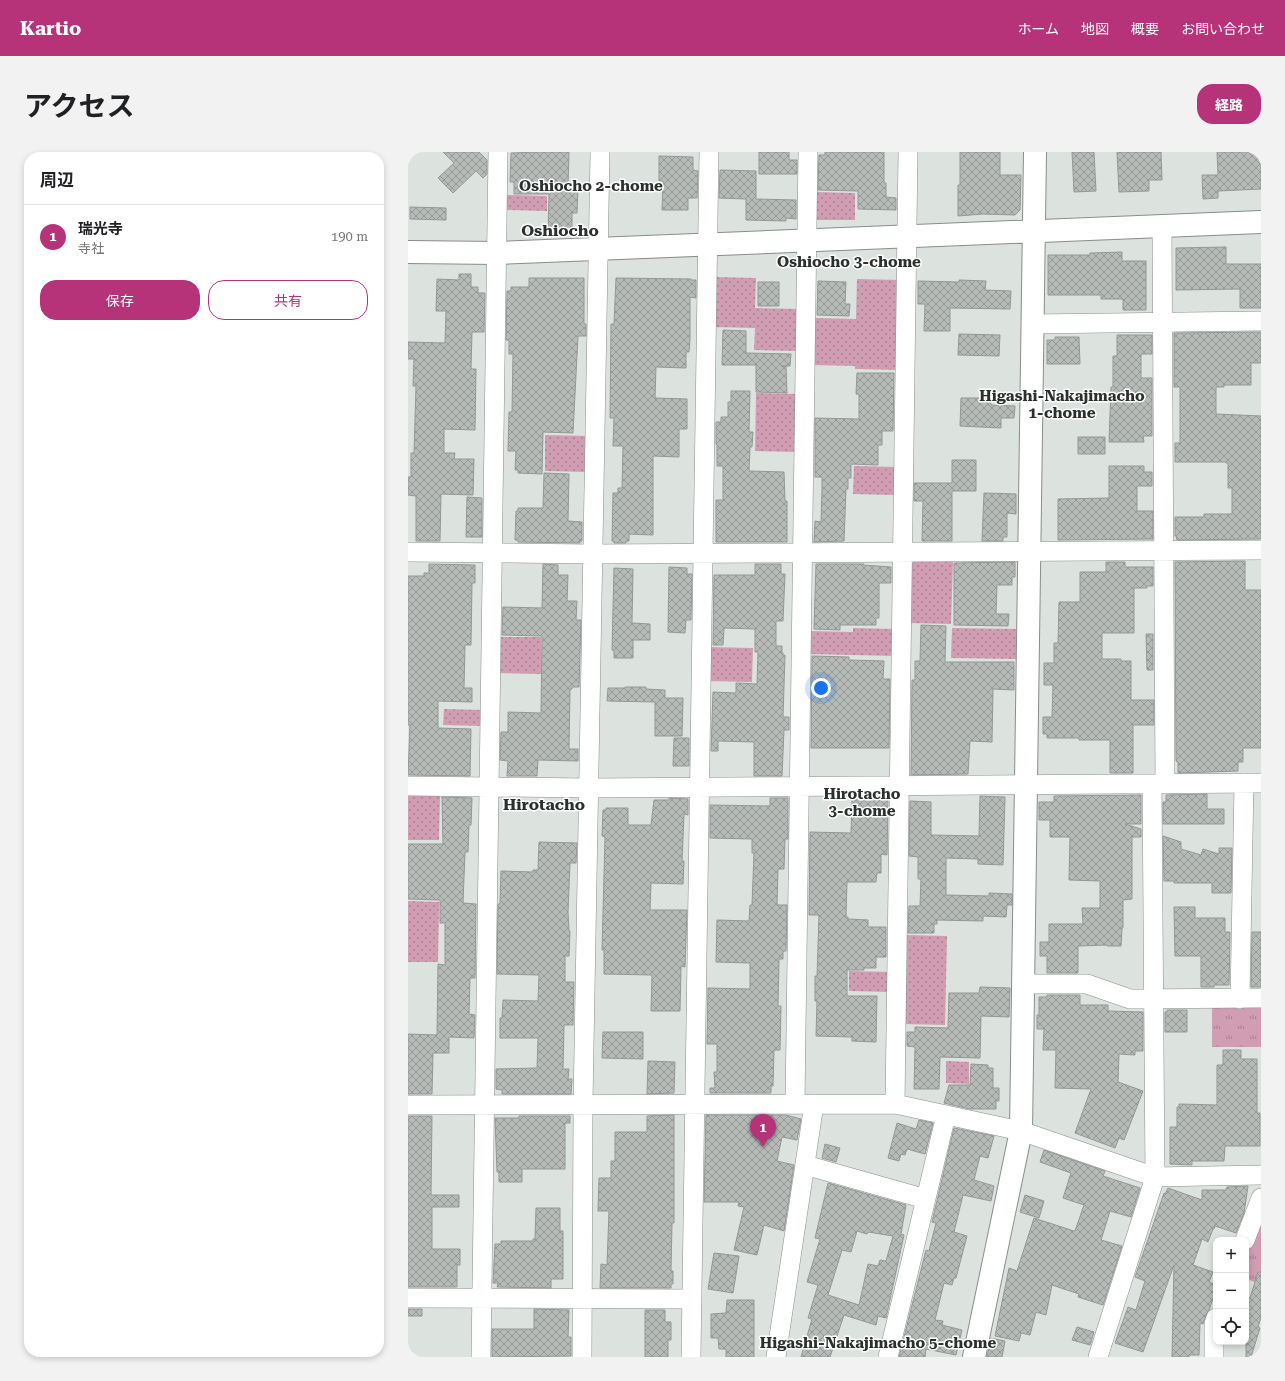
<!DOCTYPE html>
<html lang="ja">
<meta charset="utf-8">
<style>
:root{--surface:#fff;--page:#f2f2f2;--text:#202124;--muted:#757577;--line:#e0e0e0;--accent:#b63379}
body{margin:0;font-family:"Roboto Serif","Noto Sans JP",serif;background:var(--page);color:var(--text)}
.controls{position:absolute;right:12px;bottom:12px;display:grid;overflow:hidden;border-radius:8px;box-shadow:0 2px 6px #0003}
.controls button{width:36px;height:36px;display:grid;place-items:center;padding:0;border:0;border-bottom:1px solid var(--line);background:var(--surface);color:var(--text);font:20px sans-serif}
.you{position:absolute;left:413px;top:536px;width:14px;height:14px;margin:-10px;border:3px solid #fff;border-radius:50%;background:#1a73e8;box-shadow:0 0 0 6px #1a73e833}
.badge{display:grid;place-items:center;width:26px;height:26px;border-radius:50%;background:var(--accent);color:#fff;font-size:13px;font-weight:700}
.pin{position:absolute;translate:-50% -33px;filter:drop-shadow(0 1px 2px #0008)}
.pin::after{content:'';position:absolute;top:21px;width:14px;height:12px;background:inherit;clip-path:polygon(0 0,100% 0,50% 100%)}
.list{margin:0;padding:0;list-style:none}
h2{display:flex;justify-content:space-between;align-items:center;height:52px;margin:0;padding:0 16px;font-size:17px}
h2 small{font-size:13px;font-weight:400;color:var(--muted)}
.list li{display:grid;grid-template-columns:26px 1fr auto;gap:12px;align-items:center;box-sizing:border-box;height:64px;padding:0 16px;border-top:1px solid var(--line)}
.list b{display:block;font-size:15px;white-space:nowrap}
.list p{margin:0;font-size:13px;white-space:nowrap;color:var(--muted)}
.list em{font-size:13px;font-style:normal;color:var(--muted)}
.actions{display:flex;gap:8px;padding:12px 16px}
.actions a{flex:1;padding:9px 0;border:1px solid var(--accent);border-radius:16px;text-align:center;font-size:14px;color:var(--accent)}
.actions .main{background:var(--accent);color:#fff}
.icon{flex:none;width:22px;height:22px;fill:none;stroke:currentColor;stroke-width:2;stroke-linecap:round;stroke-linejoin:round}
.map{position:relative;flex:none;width:853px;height:1205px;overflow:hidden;border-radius:16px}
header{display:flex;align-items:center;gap:24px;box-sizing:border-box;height:56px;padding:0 20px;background:var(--accent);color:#fff}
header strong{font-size:19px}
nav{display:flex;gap:22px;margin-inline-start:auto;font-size:14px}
.intro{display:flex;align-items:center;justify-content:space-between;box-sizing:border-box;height:96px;padding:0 24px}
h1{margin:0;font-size:28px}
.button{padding:10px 18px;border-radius:16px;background:var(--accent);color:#fff;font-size:14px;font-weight:700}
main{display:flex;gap:24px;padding:0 24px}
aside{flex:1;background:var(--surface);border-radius:16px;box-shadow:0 2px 6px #0003}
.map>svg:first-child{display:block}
.grass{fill:url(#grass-tufts)}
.garden{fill:url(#garden-dots)}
.building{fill:url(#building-cross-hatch);stroke:#939895;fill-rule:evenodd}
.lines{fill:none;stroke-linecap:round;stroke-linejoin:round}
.minor-casing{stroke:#898e8a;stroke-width:20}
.tertiary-casing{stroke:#898e8a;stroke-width:24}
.minor{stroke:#fff;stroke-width:19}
.tertiary{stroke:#fff;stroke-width:22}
.labels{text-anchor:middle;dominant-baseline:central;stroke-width:3;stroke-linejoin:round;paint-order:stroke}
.neighbourhood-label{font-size:15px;font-weight:bold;fill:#2b2f2d;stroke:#fff}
.quarter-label{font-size:16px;font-weight:bold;fill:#2b2f2d;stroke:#fff}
</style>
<header>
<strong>Kartio</strong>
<nav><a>ホーム</a><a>地図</a><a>概要</a><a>お問い合わせ</a></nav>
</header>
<div class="intro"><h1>アクセス</h1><a class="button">経路</a></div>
<main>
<aside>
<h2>周辺<small></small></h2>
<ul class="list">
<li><span class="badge">1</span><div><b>瑞光寺</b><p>寺社</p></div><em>190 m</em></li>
</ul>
<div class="actions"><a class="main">保存</a><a>共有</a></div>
</aside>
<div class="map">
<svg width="853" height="1205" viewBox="0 0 853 1205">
<defs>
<pattern id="grass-tufts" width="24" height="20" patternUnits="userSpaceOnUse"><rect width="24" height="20" fill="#d09db3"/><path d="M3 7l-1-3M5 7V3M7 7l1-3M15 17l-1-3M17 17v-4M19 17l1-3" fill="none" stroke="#a98092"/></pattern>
<pattern id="garden-dots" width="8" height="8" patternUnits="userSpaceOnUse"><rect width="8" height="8" fill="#d09db3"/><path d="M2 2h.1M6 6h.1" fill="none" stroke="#a98092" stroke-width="1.8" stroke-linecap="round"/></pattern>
<pattern id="building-cross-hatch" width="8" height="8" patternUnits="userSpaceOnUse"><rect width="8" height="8" fill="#b6bbb8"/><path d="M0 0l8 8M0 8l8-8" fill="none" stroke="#949896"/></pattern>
</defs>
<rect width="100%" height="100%" fill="#dce2de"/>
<path class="grass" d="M853,855v40h-49v-39z
M851,1071l2,1v60l-15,-5v-23z"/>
<path class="garden" d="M407,40l40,1v27h-41z
M96,43l43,1v15l-43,-1z
M307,125l41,1 -1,30 44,1 -1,42 -44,-1 1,-22 -41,-1z
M449,127l43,1 -2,90 -43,-1v-3l-43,-1 2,-47 42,1z
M348,241l42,1 -1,58 -42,-1z
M137,283l43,1 -1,36 -42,-1z
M446,314l41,1 -1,28 -41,-1z
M507,409h38l-2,63 -43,-1 1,-57z
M445,476l42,1v27l-87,-2 1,-23 44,1z
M544,476l64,1v30l-65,-1z
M90,485h43v37l-43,-1z
M301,495l44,1 -1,34 -44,-1z
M36,557l39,1v16l-40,-1z
M0,643h32l-1,45h-31z
M0,749l31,1 -1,60h-30z
M497,783l42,1 -2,89 -42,-1z
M441,819l41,1v20l-41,-1z
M538,909l23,1v22l-23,-1z"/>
<path class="building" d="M35,0h36l8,8v14l-4,4 -7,-7 -23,22 -15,-15 16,-15z
M132,0h29l-1,34 10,1 -1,26h-5v19h-24l1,-38h-35v-12h-4l1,-29z
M351,0h30v8h8v14h-38z
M417,0h59v31h2v14l10,1v12l-38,-1v-18l-40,-1 1,-35h6z
M552,0h40v23h21l-1,35 -5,5 -32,-1 -25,2v-31h2z
M664,0h22l2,39 -22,1z
M709,0h44l1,28h-13v11l-30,1z
M809,0h44v37l-43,2v7l-15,1 -1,-24h16z
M251,4l34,1v13l5,1 -1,27h-9v12h-26l1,-29h-4z
M312,18l36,1v28l40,1v19l-10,-1v3l-40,-1v-21l-27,-1z
M2,55l36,1v12l-36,-1z
M818,95v17h35v44h-21v-19l-64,1v-42z
M714,100v9h24v49h-23v-11h-22v-4h-53v-40h42v-2z
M51,122h12v13h7v6h7l-1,39h-12l-1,37h5l-1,61 -31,-1v24h11l-1,6h20l-1,36 -32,-1 -1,47h-24v-45l-8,-1v-18h3v-24h3l2,-67h-3l1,-27h-6v-17l37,1 1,-32h-10l1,-32 22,1z
M121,126h55v46h2v12h-8l-5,97 -30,-1 -1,42 -24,-1v-3h-3l1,-19h-8l1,-39h3l1,-58h-4v-14h-3l1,-49h4v-4h18z
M208,126l75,1v1h5v18l-6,-1v42l-1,13h-3v16l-30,-1 -1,31 32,1v30h-8v28l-26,-1v79l-24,-1v7h-3v2h-12v-2h-2l1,-48h5v-5h4l1,-42h-10l1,-28h-4l1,-94h3z
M551,128l27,1 -1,9 26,1 -1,18 -60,-1v23h-26l1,-27h-7v-23l41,1z
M410,129l28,1 -1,22h5l-1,12 -32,-1z
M350,130h21v24h-21z
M315,178l23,1v22l45,1 -1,12h-9h5l1,27 -31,-1v-27h-34z
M853,180v31h-10v22h-27v2h-8v27l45,2v123l-84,1 -1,-4h-1v-19h29v-3h28v-26h-4v-25h-2v-1h-51v-19h5v-56h-6v-54z
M551,182l41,1 -1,21 -41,-1z
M709,183h35v19h-11v24h11v58h-9l1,6h-35l2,-55h2v-31h4z
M647,185h24l1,27h-33v-24h8z
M449,221h37l-1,58h-11v14h-4v20l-27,-1v14h-3v11h-2l-2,52 -30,1 1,-21 6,1 1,-33v-12h-7v-59l44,1v-25h-3z
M323,239h19l-1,41h4l-1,15h-2l-1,24 35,1 1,29h2v41h-71v-42h7v-34h-6v-21l-1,-1v-22h5v-5h7v-15h3z
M553,246h25v2h5v5l24,1 -1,12h-13v10l-41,-2z
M670,285h27v17h-27z
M544,308h24v31h-24v50h-30l1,-40h-9v-18h38z
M701,314h35v6h8v14h-15v25h16v28l-95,1v-41l51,-1z
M136,321l25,1 -1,47 14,1v19h-2v2l-62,-1v-2h-3l1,-29h2v-3h25z
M576,341l32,1v20l-9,-1v24h-4v4h-21z
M59,345l15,1v39h-16z
M837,409v29h16v158h-18v14h-5v9l-60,2v-11l-2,-1 -1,-199z
M607,410v15h-3v8h-15l-1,29h13l-1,12 -54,-1v-62z
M698,410h19v5h28v19h-6v2h-13v45h-32v26h19v2h10v39h23v25h-21v48h-23v-33h-31v-2h-32v-4h-4v-17h9l1,-32h-9v-22h10v-20h4l1,-41h21v-30h26z
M21,412l46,1v18h-3l-1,62h-6l-1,43h8v14l-34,-1v27l33,1 -1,47 -62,-1 2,-50h-2v-149h16v-3h5z
M135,412l15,1v10h10l-1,26h10l-1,19h5l-2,67h-7v2h-2l-1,60h9v12l-40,-1 -1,16h-30l1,-15 -8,-1 1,-28h7v-20l33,1 1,-77 -40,-1 1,-28 39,1z
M347,412h26v10h4l-2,47h-7v25h6v7h1v3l2,-1 -2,62h6v13h-5l-2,46h-28v-34l-36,-1v10h-7l2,-59 23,1v-10l21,1 1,-32h-3v-23l-31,-1 -1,17h-10l1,-70h41z
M408,412h48l-1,1 28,2v16h-12v35h-3v7h-36v5l-26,-1z
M261,415l18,1v6h5l-1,46h-5l-1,13 -17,-1z
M206,416l19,1 -1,54 18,1v16h-17v18h-19v-7l-2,-1z
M513,473l25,1 -1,36h69v28l-21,-1 -1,53 -22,-1 -2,33 -57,1 1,-95h3v-19h5z
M738,482h7v36h-6z
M404,504l37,1v3l35,1 -1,18h7l-1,69h-78z
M217,535h21v2l19,1v8h18l-1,38h-27v-34l-48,-1 1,-13h17z
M266,586h15v28h-16z
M799,642v15h17v15h-61v-22h3v-7z
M733,643v29h-16l16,5v8h-9v62l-9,1v28h-1l-1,18h-14v-1l-29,1v27h-31v-17h-7v-14h9v-18h34l-1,-16h18v-27l-31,-1 1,-43h-20v-17h-11v-18h15v-6z
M572,644l25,1 -2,68 -25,-1v-5l-32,-1v37l43,1v-3l23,1v11h-5l-1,12 -23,-1v5l-46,-1v4h-3v9h-26l1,-27h11l1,-27h-3v-22l-9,-1 1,-55 21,1v33l48,1z
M34,645l30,1 -1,27h-2l-1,27h-3l-2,51 13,1 -1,74h-5l-1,36 6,1 -1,23 -25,-1v16h-16l-1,41h-24v-60l29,1 1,-71 7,1v-42h-5v-23l-32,-1v-55h35z
M444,645h36l-1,58 -6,-1v19h-4l-1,9h-29l-1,35h2v2l20,1v7h18v30h-10v11h-12v2h-17v26h30l-1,46 -24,-1v-4l-36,-1 1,-35h-2v-25h2l2,-61h-10l1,-83 41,1z
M261,646l19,1v16l-4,-1 -2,47h2l-1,23 -32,-1 -1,27h37l-2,57 -4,-1 -1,45h-29l1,-36 -48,-1v-24h-2l3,-113 -3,-1 1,-26h3v-2h22v17h23l3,-25h15z
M362,646h18v41h-3l-1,30h-6l-1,36h10l-1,46h-3v8h-4l-1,47h3l-1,44h-6l-1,36h-2v7h-61v-5h5l-1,-16h3v-28h-10l1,-56 42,1v-26l-34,-1 1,-42 32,1 1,-16h2l2,-52h-2v-14l-42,-1v-33l60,1z
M755,684l18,6v7l20,6 2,-6 16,5v-6h13l-1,45h-19v-10h-38v-2h-10z
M131,690l38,1 -1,20h-6l-2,49 1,19h1l-1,25h-4v26h9l-1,43h-9l-1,44h6l-1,10h4l-1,15h-69v-4l-6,-1v-20l41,-1 1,-30h-38v-20h2l1,-18 35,1 1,-26 -42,-1 1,-70h2l1,-33 32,1v-2h5z
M766,755h21v11h30v14h5l-1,53h-15v2h-13v-31h-26z
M844,780h9v55h-10z
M572,835l30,1 -1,29 -28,-1 -1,42 -40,-1 -1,32h-25l1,-42 -8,-1v-14h8v-5l33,1 1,-35h30z
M639,843h33v10h28v6l35,1v39h-8v4l-16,-1 -1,28 25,9 -19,49 -5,-2 -4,10 -40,-15 16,-44 -36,-1 1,-38h-13l1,-21h-7v-14h2v-18h8z
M759,858h20v22h-22v-20h2z
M195,880h40v27l-41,-1z
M815,898h18v9h16v54h3v33h-35l-1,15h-32v4l-22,-1v-37h7v-20h2v-3l38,1v-40h6z
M240,909l27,1 -1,31 -27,1z
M563,912l17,1v3h5v20h6v13h-3v8h-26l-26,-6 5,-18h21z
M266,963v108h-2l-1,48h2v13h-2v4h-71l1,-24 6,1 2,-54h-11l1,-33h12v-17h4v-29h32v-16z
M298,963h80l15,4 -4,21 -15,-3 -5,24 17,4 -10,66 -20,-6 -7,30 -23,-5 10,-43 -6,-1 1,-4h-35z
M0,964h24l-1,79h28v12h-27v42h28v16h-3v22h-49z
M111,964h51v7h-5v46h-43v13h-23v-10h-2l-2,-54h24z
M511,968l14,3 -8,31 -18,-5 -2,6 -4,-1 -2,7 -11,-3 9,-35 19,6z
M546,976l40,8 -6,22 -8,-2 -6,24 20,6 -3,15 -28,-6 -9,37 13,4 -11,42h-2l-2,7 -8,-2 -9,37 8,1 -1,4 20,5 -6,25 -30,-6 -1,8h-26l27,-107 3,1 7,-28 -4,-1z
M417,992l15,4 -4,14 -14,-4z
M636,998l61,21 -2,5 37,12 -9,29 -21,-6 -9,29 21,6 -19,59 -25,-8 1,-3 -27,-9 -6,30 -10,-3 -6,23 -9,-2 -2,8 -24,-5 14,-68 8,3 17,-53 40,13h1l9,-26 -21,-7 8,-25 -31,-11z
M420,1031l78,22 -5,29 3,1 -18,83 -8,-2 -2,9 -32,-10 -14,42h-29l11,-38 -4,-1 10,-33 -11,-3 13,-43 -5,-1zM449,1079l10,3 1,-2 25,4 -7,25 -6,-1 -2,6 -10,-2 -9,41 -31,-10 14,-45 9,2z
M840,1034l-4,27 -8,20 -21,-7 -1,3h-1l-5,13 -6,-3 -9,26 20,7 -4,10 7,3v5l-7,20 -3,5 -3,9 -3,-1 -1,32h-10v2h-17l2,-92 -31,87 -28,-9 13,-36 8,3 9,-29 -10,-4 29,-84 1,1 3,-6 34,12v-10h24l1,-3z
M617,1043l19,6 -5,17 -19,-6z
M128,1056h24v23h3v48h-12v9l-54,-1 1,-4h-5l2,-39h6v-3h32v-2h2z
M306,1101l25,3 -6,37 -25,-4z
M850,1120h3v45l-3,10 2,1 -9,29h-5v-60l4,1z
M319,1148h27v57h-28v-8h-7l-1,-11h-7v-24l15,-1z
M0,1157h14v7h-14z
M126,1157l35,1 -1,27h3v19l-79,1v-28h42z
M237,1158h20v12h6v18h-3v17h-23z
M669,1175l17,5 -4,13 -18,-5z
M583,1186l14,3 -3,16h-15z"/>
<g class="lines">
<defs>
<path id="minor" d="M754,75l3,557
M624,172l229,-3
M0,400l184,2 669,-4
M0,634l181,2 672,-5
M615,832h64l43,15 131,-1
M832,847l4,-216
M387,952l13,-952
M487,952l13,-952
M0,953l487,-1 126,27 134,46 106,-2
M397,1013l121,34
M837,1088l16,-42
M0,1146l284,1
M73,1205l17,-1205
M174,1205l1,-253 17,-952
M283,1205l18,-1205
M368,1205l38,-253
M480,1205l58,-242
M690,1205l57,-180 -3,-393
M806,1205v-33l2,-6"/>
<path id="tertiary" d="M0,100l89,1 764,-31
M566,1205l47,-226 14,-979"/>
</defs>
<use href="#minor" class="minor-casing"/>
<use href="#tertiary" class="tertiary-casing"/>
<use href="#minor" class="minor"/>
<use href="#tertiary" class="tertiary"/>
</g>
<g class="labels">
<g class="neighbourhood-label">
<text x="183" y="34">Oshiocho 2-chome</text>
<text x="441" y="110">Oshiocho 3-chome</text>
<text x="654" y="244">Higashi-Nakajimacho<tspan x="654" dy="17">1-chome</tspan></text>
<text x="454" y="642">Hirotacho<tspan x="454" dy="17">3-chome</tspan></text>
<text x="470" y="1191">Higashi-Nakajimacho 5-chome</text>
</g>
<g class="quarter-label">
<text x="152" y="78">Oshiocho</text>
<text x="136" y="652">Hirotacho</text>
</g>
</g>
</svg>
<div class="controls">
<button>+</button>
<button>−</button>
<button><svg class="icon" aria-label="locate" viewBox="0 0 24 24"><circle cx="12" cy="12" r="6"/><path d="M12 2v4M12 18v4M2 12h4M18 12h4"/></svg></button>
</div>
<div class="you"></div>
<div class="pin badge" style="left:355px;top:995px">1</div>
</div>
</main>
